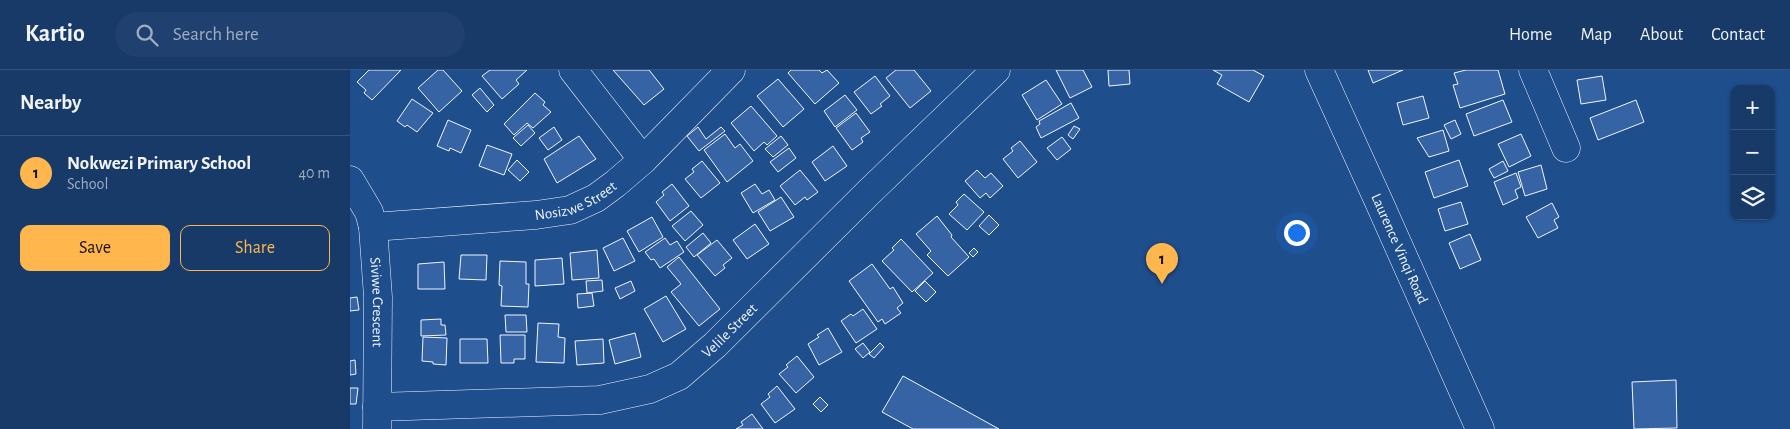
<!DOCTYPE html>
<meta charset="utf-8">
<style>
:root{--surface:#173a69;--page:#20416f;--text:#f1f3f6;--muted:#9eadc0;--line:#36547d;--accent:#ffb74d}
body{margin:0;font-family:"Alegreya Sans",sans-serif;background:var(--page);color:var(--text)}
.controls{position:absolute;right:15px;top:15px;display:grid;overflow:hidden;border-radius:10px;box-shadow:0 1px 4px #0004}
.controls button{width:45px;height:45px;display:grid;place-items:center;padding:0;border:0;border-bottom:1px solid var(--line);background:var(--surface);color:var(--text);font:25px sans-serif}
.you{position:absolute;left:946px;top:162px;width:18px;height:18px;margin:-12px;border:4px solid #fff;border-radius:50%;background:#1a73e8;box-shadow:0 0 0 8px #1a73e833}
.badge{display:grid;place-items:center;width:32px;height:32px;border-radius:50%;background:var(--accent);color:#111;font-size:16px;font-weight:700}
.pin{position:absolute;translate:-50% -41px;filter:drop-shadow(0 1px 2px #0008)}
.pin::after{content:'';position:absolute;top:26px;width:18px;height:15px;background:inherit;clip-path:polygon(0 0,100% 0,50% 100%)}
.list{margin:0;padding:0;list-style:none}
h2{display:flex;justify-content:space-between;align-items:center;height:65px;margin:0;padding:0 20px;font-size:21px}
h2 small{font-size:16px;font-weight:400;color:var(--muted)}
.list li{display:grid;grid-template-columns:32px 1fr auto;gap:15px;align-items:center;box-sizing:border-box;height:75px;padding:0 20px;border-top:1px solid var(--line)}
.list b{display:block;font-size:19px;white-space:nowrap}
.list p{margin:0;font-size:16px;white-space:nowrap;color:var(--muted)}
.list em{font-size:16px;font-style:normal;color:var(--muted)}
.actions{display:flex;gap:10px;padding:15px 20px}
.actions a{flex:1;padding:11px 0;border:1px solid var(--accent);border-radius:10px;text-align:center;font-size:18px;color:var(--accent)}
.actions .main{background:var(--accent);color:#111}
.icon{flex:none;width:28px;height:28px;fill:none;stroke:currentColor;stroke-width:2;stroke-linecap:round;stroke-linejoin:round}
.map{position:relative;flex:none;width:1440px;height:359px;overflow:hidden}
header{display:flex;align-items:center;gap:30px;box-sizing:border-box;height:70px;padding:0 25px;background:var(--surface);border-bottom:1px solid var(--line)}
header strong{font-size:24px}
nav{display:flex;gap:28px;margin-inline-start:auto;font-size:18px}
.search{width:350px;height:45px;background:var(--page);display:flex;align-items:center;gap:12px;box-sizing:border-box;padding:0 18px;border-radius:28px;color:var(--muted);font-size:19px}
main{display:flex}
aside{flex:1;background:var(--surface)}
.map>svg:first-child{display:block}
.building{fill:#3563a3;stroke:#f2f6ff}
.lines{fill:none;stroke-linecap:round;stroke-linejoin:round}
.minor-casing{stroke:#f2f6ff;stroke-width:29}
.minor{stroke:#1f4e8c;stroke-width:28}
.labels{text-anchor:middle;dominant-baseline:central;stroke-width:4;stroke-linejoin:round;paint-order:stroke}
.street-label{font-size:15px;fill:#f2f6ff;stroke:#1f4e8c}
</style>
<header>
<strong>Kartio</strong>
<div class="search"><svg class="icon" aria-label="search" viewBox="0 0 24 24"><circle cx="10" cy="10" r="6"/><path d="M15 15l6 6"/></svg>Search here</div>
<nav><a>Home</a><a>Map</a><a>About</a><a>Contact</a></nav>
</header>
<main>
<aside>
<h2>Nearby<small></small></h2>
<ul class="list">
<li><span class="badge">1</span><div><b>Nokwezi Primary School</b><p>School</p></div><em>40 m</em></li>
</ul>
<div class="actions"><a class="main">Save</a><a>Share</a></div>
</aside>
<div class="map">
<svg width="1440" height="359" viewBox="0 0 1440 359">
<rect width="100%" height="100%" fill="#1f4e8c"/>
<path class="building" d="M19,0h32l-29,30 -8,-7 2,-3 -9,-8z
M88,0h5l19,21 -23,21 -21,-24z
M140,0h37l-11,10 3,4 -17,15 -20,-23z
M263,0h36l15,19 -20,16z
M441,0h28l3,3 5,-3 12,13 -24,21 -27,-31z
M546,0h18l17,21 -21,17 -24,-30z
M706,0h27l9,17 -22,11z
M758,0h21l1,14 -21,2z
M863,0h40l11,6 -15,26 -32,-18 5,-9z
M1018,0h35l-30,13z
M1116,0h32l7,24 -45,14 -7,-23 5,-1 -4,-11z
M525,6l15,20 -10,8 2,2 -11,8 -17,-22z
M1252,6l4,24 -25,4 -4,-24z
M428,9l26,30 -21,18 -26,-31z
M696,10l16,24 -25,16 -15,-25z
M130,18l14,17 -7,7 -15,-17z
M185,23l10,9 -2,3 8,7 -18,16 -6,-5 -13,12 -10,-11z
M495,25l12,15 -22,17 -11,-16z
M1073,26l6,22 -26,7 -6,-22z
M62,29l21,14 -16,19 -10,-7 -2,2 -8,-6z
M1153,30l9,22 -38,14 -8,-22z
M1286,30l8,22 -46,18 -8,-22z
M721,33l8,15 -38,20 -5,-11 4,-3 -1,-3z
M401,36l26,30 -10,9 -3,-3 -10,9 -23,-28z
M506,43l14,19 -9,6 2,4 -11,8 -16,-22z
M98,50l23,10 -10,23 -11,-5 -1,3 -12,-5z
M1105,50l6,14 -10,5 -7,-14z
M178,55l7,8 -14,13 -8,-8z
M724,56l6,3 -7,10 -5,-4z
M204,57l8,13 -14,10 -9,-12z
M348,57l8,12 15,-12 4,4 -26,20 -12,-15z
M1093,60l6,21 -20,6 -12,-19z
M375,64l10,14 5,-4 13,17 -26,21 -23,-32z
M1171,64l10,22 -22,11 -11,-23z
M229,66l17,23 -39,24 -13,-24z
M431,66l7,9 -15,12 -8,-8z
M712,67l9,12 -14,11 -10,-12z
M670,71l17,21 -19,16 -15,-19 10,-8 -2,-3z
M137,75l25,9 -8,21 -25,-9z
M483,76l14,20 -22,15 -13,-19z
M439,78l7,10 -18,14 -8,-10z
M167,90l12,12 -9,9 -12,-11z
M1109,90l9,26 -34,12 -9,-26z
M352,91l18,22 -19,15 -16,-19 9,-7 -2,-3z
M1153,91l5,10 -14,7 -5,-9z
M1191,95l6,24 -22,7 -7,-24z
M450,100l18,22 -11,8 -2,-3 -10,8 -15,-19z
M627,100l8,8 6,-5 12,13 -13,12 -4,-5 -6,5 -15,-17z
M1166,103l5,14 -6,3 3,8 -15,7 -9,-23z
M322,114l17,22 -19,15 -14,-19 8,-7 -2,-3z
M405,114l7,10 7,-4 6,10 -22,13 -12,-20z
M614,124l20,18 -17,18 -18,-16 9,-9 -2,-3z
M431,127l13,20 -24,14 -12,-19z
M1111,132l7,22 -23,7 -7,-22z
M1202,133l7,14 -5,3 4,8 -20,10 -12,-21z
M341,141l12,14 -18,16 -13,-15z
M639,145l10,10 -10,10 -10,-9z
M587,146l15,19 -1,2 18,20 -21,19 -21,-21 4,-4 -15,-17z
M302,147l11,20 -24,15 -12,-21z
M405,154l14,20 -22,15 -14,-19z
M353,163l8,10 -17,14 -8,-10z
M1120,164l11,26 -21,9 -11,-26z
M273,168l12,23 -21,10 -11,-23z
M315,168l5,7 7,-4 7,11 -24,16 -6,-9 -3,1 -6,-8z
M551,169l32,34 -21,19 -30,-31 12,-11 -2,-2z
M367,170l15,18 -9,7 2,3 -10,8 -18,-21z
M624,178l4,4 -5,5 -4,-4z
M247,180l2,28 -27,2 -2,-27z
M111,185h26l-1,25 -27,-1z
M329,187l41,52 -21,17 -28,-34 10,-8 -14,-17z
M212,188l2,26 -29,2v-26z
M150,191l26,1v22h3l-1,23 -27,-1 1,-20 -3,-1z
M94,192l1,27h-27v-25z
M522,194l18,25 3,-2 10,16 -6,5 4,5 -16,11 -3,-5 -4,3 -29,-41z
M252,210l1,11 -16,2 -1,-12z
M281,211l4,10 -15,8 -5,-11z
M575,211l11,11 -10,10 -11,-11z
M242,223l2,13 -16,2 -1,-14z
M316,226l20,33 -23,13 -19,-33z
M7,227l2,13 -9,1v-13z
M513,239l14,20 -21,14 -15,-22 10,-7 2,2z
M155,245h21l1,17h-21z
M91,249v6h4l1,10 -25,1v-16z
M188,253l21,1 -1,13 7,1 -1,25 -28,-1z
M478,258l14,24 -23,13 -11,-21 11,-7 -2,-2z
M285,263l6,24 -26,7 -6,-24z
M150,265h25v24h-11v4h-13z
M73,267l24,1 -1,27 -13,-1v-2l-11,-1z
M110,269h27l1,24h-28z
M253,269l1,24 -27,2 -2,-24z
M513,273l7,9 -7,6 -8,-9z
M530,273l4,4 -10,11 -5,-4z
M447,286l17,21 -18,16 -17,-19 9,-7 -2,-2z
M5,290l1,14 -6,1v-14z
M553,306l96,53h-86l-31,-17z
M1326,310l1,48 -43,1 -2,-47z
M427,316l18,23 -20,14 -14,-19 9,-7 -2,-3z
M0,318h8l-2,16h-6z
M470,327l8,8 -7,7 -8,-8z
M402,344l11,15h-27l7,-4 -2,-3z"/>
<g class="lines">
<defs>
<g id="minor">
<path d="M223,0l70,90"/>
<path id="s1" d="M969,0l60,132 101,227"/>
<path d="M1183,0l33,78"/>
<path id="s2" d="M0,110l19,32 4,15 5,70 -1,132"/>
<path id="s3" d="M23,157l163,-12 34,-5 26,-12 19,-14 28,-24 88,-90"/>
<path id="s4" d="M27,337l223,-7 50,-11 29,-13 36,-31 154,-153 127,-122"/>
</g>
</defs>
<use href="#minor" class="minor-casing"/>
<use href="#minor" class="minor"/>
</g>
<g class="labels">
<g class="street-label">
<text stroke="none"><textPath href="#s3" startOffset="206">Nosizwe Street</textPath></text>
<text stroke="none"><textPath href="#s1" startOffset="196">Laurence Vinqi Road</textPath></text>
<text stroke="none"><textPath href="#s2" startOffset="128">Siviwe Crescent</textPath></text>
<text stroke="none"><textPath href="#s4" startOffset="374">Velile Street</textPath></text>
</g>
</g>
</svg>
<div class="controls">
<button>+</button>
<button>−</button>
<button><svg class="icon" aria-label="layers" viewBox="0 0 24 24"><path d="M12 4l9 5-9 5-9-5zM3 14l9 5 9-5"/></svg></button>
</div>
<div class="you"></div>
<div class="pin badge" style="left:812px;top:214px">1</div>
</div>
</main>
